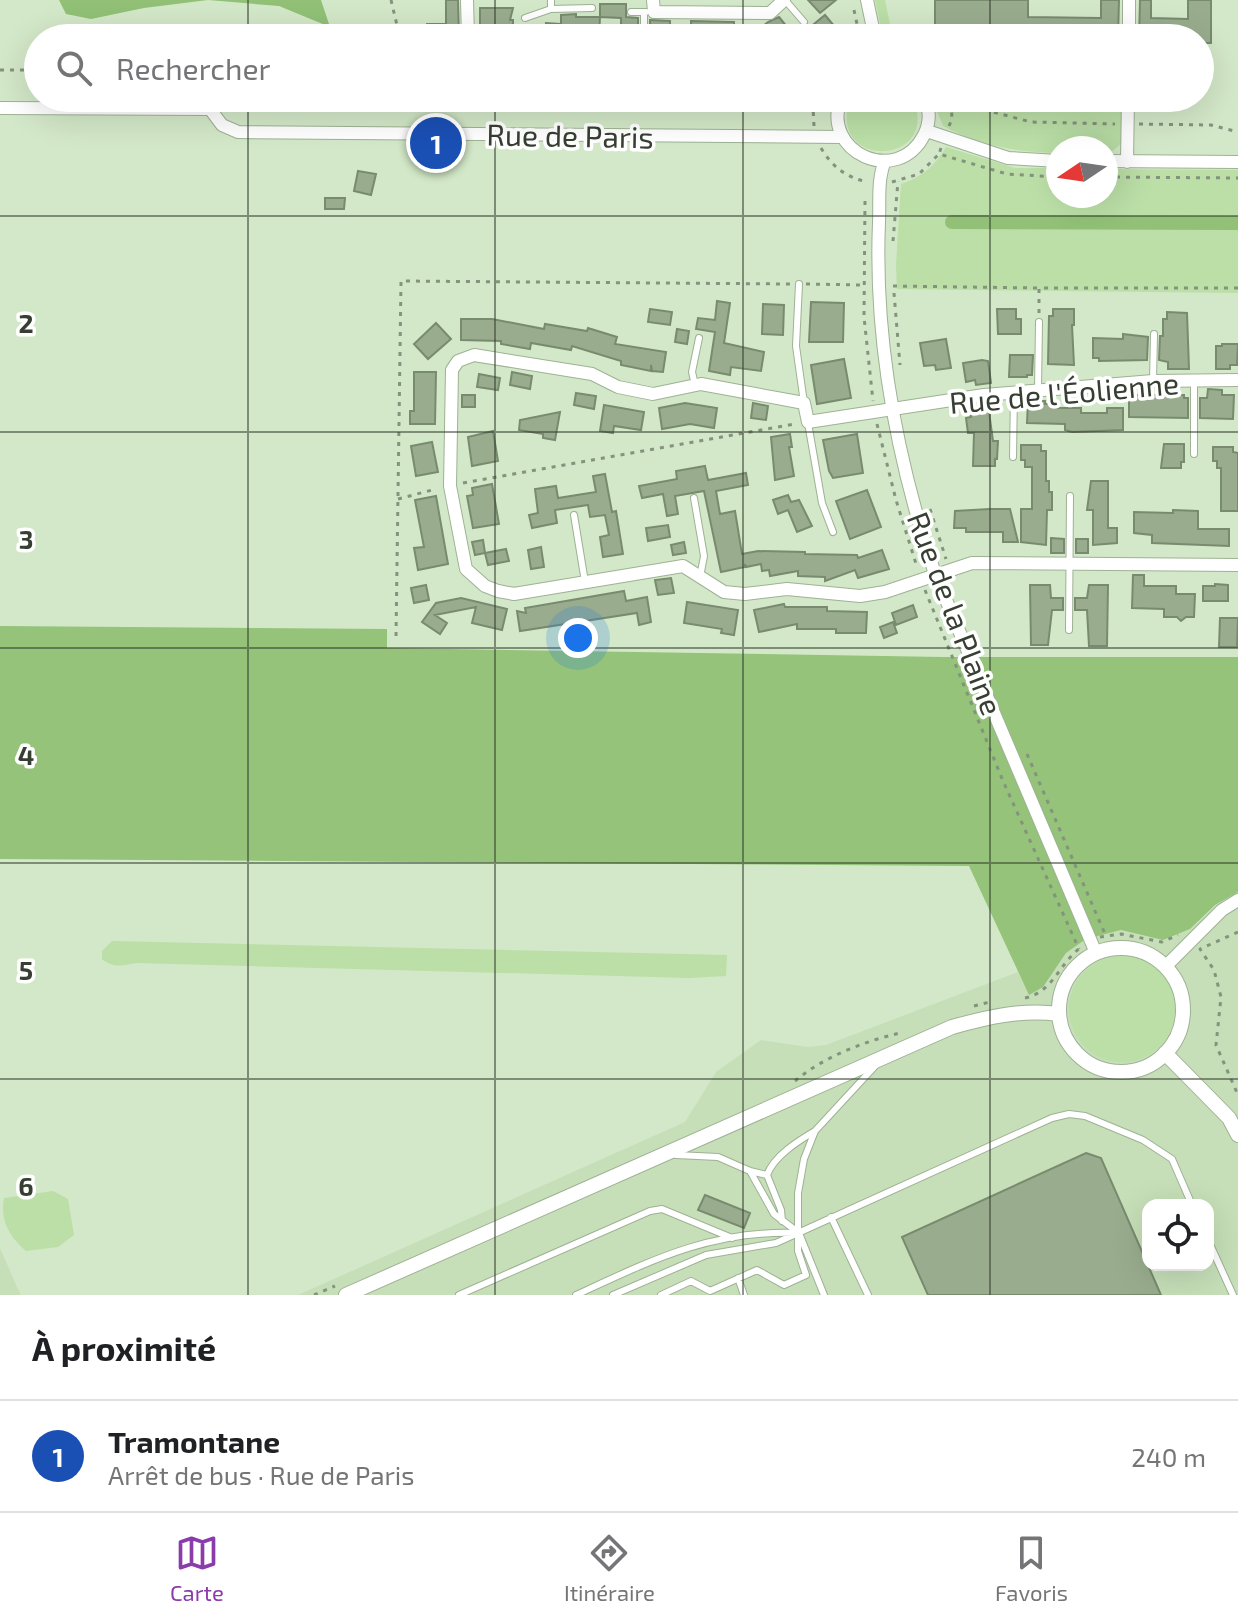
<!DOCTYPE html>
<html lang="fr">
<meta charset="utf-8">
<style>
:root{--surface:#fff;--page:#f2f2f2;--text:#202124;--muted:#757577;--line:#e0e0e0;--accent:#8b3cab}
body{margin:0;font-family:"Exo 2",sans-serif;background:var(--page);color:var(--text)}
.controls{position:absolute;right:24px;bottom:24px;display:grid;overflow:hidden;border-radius:16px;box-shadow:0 8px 32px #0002}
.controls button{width:72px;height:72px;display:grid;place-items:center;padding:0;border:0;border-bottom:2px solid var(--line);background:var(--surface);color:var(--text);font:40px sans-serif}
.compass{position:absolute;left:1046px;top:136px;width:72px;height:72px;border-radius:50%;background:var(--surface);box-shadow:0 8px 32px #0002;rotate:257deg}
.you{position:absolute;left:578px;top:638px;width:28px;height:28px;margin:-20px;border:6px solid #fff;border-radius:50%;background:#1a73e8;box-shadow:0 0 0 12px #1a73e833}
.badge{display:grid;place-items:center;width:52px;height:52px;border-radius:50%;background:var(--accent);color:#fff;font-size:26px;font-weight:700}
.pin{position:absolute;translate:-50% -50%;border:4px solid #fff;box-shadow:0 2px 8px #0006}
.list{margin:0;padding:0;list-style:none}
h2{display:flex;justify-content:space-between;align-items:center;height:104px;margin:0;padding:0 32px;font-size:34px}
h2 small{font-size:26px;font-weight:400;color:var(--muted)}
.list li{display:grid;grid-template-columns:52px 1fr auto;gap:24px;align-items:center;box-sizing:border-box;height:112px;padding:0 32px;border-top:2px solid var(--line)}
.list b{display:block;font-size:30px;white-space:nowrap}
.list p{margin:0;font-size:26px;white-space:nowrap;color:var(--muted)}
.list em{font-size:26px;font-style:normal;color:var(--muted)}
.icon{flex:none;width:44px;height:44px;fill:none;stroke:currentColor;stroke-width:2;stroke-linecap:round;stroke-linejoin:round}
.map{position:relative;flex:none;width:1238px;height:1295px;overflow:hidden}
.search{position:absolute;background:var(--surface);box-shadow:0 8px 32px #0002;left:24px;right:24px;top:24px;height:88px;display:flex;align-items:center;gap:20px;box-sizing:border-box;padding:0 28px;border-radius:44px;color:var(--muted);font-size:30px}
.sheet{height:216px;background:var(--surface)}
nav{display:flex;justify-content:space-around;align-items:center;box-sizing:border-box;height:112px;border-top:2px solid var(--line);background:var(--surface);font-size:22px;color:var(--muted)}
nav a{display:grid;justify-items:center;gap:4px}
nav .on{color:var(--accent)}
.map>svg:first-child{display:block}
.built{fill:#c6dfb8;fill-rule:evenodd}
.green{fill:#bbdfa7}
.forest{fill:#94c379}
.water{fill:#91c076}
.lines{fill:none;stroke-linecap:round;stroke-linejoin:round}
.canal{stroke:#91c076;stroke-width:14}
.building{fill:#99ad8e;stroke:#788b6e;stroke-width:2}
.service-casing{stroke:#9eb294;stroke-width:8}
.minor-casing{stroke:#9eb294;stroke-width:14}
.tertiary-casing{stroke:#9eb294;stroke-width:16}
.path{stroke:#84937d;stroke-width:3;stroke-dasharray:4 6;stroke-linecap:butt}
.service{stroke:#fff;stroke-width:6}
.minor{stroke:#fff;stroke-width:12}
.tertiary{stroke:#fff;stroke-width:14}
.grid{fill:none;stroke:#363f32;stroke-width:2;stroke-opacity:0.55}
.labels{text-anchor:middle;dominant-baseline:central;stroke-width:7;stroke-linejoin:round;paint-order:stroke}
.street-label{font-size:30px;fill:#363f32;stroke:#fff}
.grid-label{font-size:26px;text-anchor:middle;font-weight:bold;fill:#363f32;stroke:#fff;stroke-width:7;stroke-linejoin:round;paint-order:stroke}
</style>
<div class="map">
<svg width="1238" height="1295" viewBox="0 0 1238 1295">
<rect width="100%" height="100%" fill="#d3e8c8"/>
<path class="built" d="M1238,892v403h-940l387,-173 31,-50 45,-32 47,7 18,-2 192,-73 11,22 14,-7 23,-34 20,-14 35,-9 42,10 27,-11 25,-24zM1148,1205h60v60h-60z
M0,1248l17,39 4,8h-21z"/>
<path class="green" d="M875,0h10l7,34 15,4h-24z
M851,98h62c29,71 -90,71 -62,0z
M932,98h190v45l-13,11h-3v-6h-48v5c-40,0 -79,-8 -115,-27z
M946,147l69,21h43v28h48v-27l132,1v123l-341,-4 -1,-24 5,-81c21,-7 34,-18 45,-37z
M112,941l615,14 -1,21 -37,2 -553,-15c-14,3 -23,5 -34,-4v-8z
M1069 1009a53 53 0 1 1 106 0a53 53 0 1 1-106 0Z
M53,1191l15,8 6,36 -16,12 -32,4c-17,-15 -26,-30 -22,-53z"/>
<path class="forest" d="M0,626l387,3v19l556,9h295v235l-23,13 -25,24 -27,11 -42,-10 -35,9 -20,14 -23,34 -14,8 -60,-129 -969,-7z"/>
<path class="water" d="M59,0h262l9,27 -51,-21 -71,-6 -64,8 -53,11 -25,-5z"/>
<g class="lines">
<path class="canal" d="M952,222l286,1"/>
</g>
<path class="building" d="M446,0h12l1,38h-33l1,-14h19z
M808,0h28l-16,13z
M935,0h93v17l73,1v-18h18l-1,38h-173l1,-11h-11z
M1140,0h11v18l37,1v-19h23v43h-11v-5h-61z
M600,4h26v13l12,1v12h-17v-12l-21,-1z
M480,8h33l-3,12h3v7h30v11h-63z
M576,14v3h24l-1,21 -53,-3v-12l15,1v-9z
M825,15l10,12 -13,11h-25z
M779,17l17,21h-48l20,-16z
M650,20l20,1v17h-20z
M691,21l43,1v11l-43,-2z
M358,171l18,3 -5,21 -17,-4z
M325,198h20l-1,11h-19z
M717,301l13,2 -6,40 40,9 -3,19 -30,-4 -1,8 -21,-4 6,-39 -19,-3 2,-11 17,2z
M811,302l33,1 -1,39h-34z
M763,304l21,1 -1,30 -21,-1z
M650,309l22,3 -2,13 -22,-3z
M997,309h19v10h5v15h-23z
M1053,309h21v16h-2l2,40 -26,-1 1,-48h4z
M1167,312l20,1 2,56h-21v-7l-9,-2 1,-24h3v-17h4z
M461,319h31l52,10 1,-5 42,7 1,-3 29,9 -2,7 51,8 -3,20 -11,-1 -1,-6v6l-30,-6v-4l-49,-15 -1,4 -40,-7 -1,6 -29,-5v-3l-40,-1z
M436,323l15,16 -23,20 -14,-15z
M677,329l12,2 -2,13 -12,-2z
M1123,334l25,3 -1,23 -48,1v-3h-6v-20l30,1z
M946,339l5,29 -15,2 -1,-5 -11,1 -4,-23z
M1222,344h16l-1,21h-7v4h-14v-23h6z
M1010,355h23l-1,20h-5v2h-18z
M844,359l7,39 -34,6 -6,-39z
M982,360l6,1 3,22 -15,2 -1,-5 -9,2 -3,-19z
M414,372h22l-1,52h-25v-13h4z
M512,372l20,4 -2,13 -20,-4z
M479,374l21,4 -2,12 -21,-3z
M1208,389l14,1v5h12l-1,24 -33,-1v-20h7z
M576,393l20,3 -2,13 -20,-4z
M462,395h13v12h-13z
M1136,395h48v3h4v20l-59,-1v-20h7z
M1028,401h17v3h7v4h29v5h26v-5h16v22l-51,2 -7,-2v-6l-38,-1z
M685,403l32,5 -3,20 -24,-4 -28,5 -3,-21z
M753,403l15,3 -2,14 -15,-2z
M604,405l40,7 -3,18 -27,-4 -1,7 -13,-2z
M988,405l5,36h5l-1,18h-2v7h-22l1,-33h-6l-2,-15 5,-1 -2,-9z
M560,412l-5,28 -12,-2v-4l-24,-4 1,-10z
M493,431l5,30 -26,5 -4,-29z
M790,434l2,13h-3l5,29 -19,4 -4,-43z
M857,434l6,39 -30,5 -4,-7 -6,-31z
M432,442l6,30 -22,4 -5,-30z
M1164,444h20v18h-3v6h-20z
M1021,445h20v6h5v30h3v11h3v18h-5l-1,35 -25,-3v-33h11v-42h-7v-7h-4z
M1213,447h20v5l5,1v58h-17v-43h-4v-7h-4z
M705,466l3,14 38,-7 2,12 -32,6 4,23 15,-3 7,43 16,-3 47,1v2l52,1 1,3 24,-8 7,19 -31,9 -3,-8 -30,11v-4l-27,-1v-5l-28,5 -1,-6 -7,1 -1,-7 -15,3 -1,-3v3l-24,5 -17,-81 -29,5 3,18 -11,2 -4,-22 -21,4 -3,-12 38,-7 -1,-8z
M605,474l7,38 4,-1 7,43 -20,3 -3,-20 9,-2 -4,-20 -15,2 -2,-12 -33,5 2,13 -25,5 -3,-13 9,-2 -3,-24 21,-3 2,12 38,-6 -3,-16z
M1091,481h17v47h9v15l-24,2v-35h-6z
M492,484l7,40 -26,4 -6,-32 6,-1 -1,-7z
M867,490l14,37 -31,12 -14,-38z
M788,495l3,7 8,-2 13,26 -15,6 -9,-22 -10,4 -5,-14z
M436,496l12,68 -30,6 -4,-22 10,-1 -9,-47z
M990,509h20l8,33h-15v-10h-37v-4h-12l1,-17z
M1173,510l25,1v18h31v17l-77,-3v-8l-18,-2v-21l39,1z
M668,525l2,12 -22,4 -2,-13z
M1051,538l13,1v14h-13z
M1076,539h12v14h-12z
M483,540l2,13 -10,2 -3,-13z
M684,542l2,11 -13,2 -2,-10z
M541,547l3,20 -13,2 -3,-19z
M506,549l3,12 -21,4 -3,-12z
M1133,575h11v11h32v8h19l-1,23h-8l-5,4 -4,-4h-13v-8l-32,-1z
M671,578l3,15 -16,2 -3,-15z
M1215,584l13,1v16h-25v-15h12z
M426,585l3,15 -15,3 -3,-15z
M1030,585h20l1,13h12v12h-11l-4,35h-17z
M1089,585h19l-1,61h-18l-2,-36h-12v-12h12z
M624,591l2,10 21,-4 4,25 -12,3 -2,-12 -117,18 -3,-20 9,2 -1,-5z
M461,598l46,11 -5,21 -30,-7 4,-16 -41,8 12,8 -7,11 -18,-12 14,-19z
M687,602l51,8 -4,25 -13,-2 1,-4 -38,-6z
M784,604l1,3h42v4l40,1 -1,21h-30v-4h-39v-5l-38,8 -5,-22z
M913,605l4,12 -21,8 -4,-12z
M1220,618h18l-1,29h-18z
M893,622l4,11 -13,5 -4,-11z
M1086,1153l15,5 60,137h-233l-26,-58z
M705,1195l45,18 -6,15 -46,-18z"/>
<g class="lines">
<defs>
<path id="service" d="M785,0l19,22
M551,9l41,-1
M631,12h15
M525,18l26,-9v-9
M644,34v-22
M799,284l-3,62 8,57
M1153,381l1,-47
M695,385l-3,-13 7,-34
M1038,390l1,-68
M808,423l14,80 11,29
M1194,454v-73
M1013,457l1,-65
M694,498l10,58 -4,21
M574,515l11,67
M1069,630l1,-134
M676,1155l42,2 32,14 17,4
M750,1171l24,43 25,19 25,62
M831,1217l37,78
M782,1221l-1,-11 -14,-35c7,-19 31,-34 48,-44
M1208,1240l25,55
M738,1278l6,17
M459,1295l191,-84 12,-2 70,29
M576,1295c74,-34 135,-65 219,-62
M613,1295l93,-40 70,-12 276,-125 17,-4 16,2 58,24 29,19 20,46
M661,1295l30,-14 19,10 47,-21 27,15 22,-10 -8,-24v-58l6,-34 11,-28 61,-66"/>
<path id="minor" d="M467,0l1,38
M653,0l1,12 116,1 14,-13
M867,0l8,38
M1129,38v-38
M841,98c-21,55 57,89 83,37 6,-12 6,-25 1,-37
M0,108l210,1 10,-11
M210,109l12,16 16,7 605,5
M927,131l81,27 50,3
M885,161c-8,18 -5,42 -6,61 -5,120 18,238 56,352l161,379
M1106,161l132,1
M1127,162l1,-64
M1238,380l-85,1 -169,14 -176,27 -4,-19 -103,-19 -48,10 -35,-7 -26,-13 -118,-19 -16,6 -6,9 -2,116 16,83 19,17 13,5 16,3 169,-28 41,26 21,2 42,-5 73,7 25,-4 87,-29 266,2
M1166,966l56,-56 16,-10"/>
<path id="tertiary" d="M1059 1010a62 62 0 1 1 124 0a62 62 0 1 1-124 0Z
M1165,1053l64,65 9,17
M346,1295l606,-268c36,-10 70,-18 107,-13"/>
</defs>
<use href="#service" class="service-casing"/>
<use href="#minor" class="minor-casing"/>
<use href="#tertiary" class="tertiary-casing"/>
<path class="path" d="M391,0l9,38
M854,10l6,28
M0,70h38
M1139,124l72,1 27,7
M814,126l-1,-18 3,-10
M949,126l3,-7 -1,-18 80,21 84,2
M821,148c11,19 26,30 47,34
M941,148l-2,6 68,20 51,3
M1106,177l132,1
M892,182l27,-8 19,-19
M865,201l-1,116 9,84
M893,241l5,-60
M806,284l57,1
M893,286l146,2
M894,293l6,72
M1039,313v-25h199
M877,424l19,76 21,67
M463,483l332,-59
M398,499l38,-10
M930,509l16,50
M925,590l78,191 76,168
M396,636l5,-355 390,3
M1027,754l78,180
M1238,932l-38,17 14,21 7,27 -5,48 22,50
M1100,937l21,-3 41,8 16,-7
M1025,998c28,-6 34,-34 55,-50
M974,1006l16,-4
M795,1081c28,-24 70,-40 105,-48
M314,1295l21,-9"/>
<use href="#service" class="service"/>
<use href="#minor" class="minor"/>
<use href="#tertiary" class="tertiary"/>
</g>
<path class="grid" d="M248,0v38M495,0v38M743,0v38M990,0v38M248,98v1197M495,98v1197M743,98v1197M990,98v1197M0,216h1238M0,432h1238M0,648h1238M0,863h1238M0,1079h1238"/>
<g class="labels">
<g class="street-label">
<text transform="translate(570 135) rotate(1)">Rue de Paris</text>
<text transform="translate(1064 392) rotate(-5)">Rue de l'Éolienne</text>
<text transform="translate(956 613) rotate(69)">Rue de la Plaine</text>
</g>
</g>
<g class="grid-label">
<text x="26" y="333">2</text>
<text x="26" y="549">3</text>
<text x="26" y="765">4</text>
<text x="26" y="980">5</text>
<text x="26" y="1196">6</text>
</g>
</svg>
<div class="controls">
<button><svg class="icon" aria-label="locate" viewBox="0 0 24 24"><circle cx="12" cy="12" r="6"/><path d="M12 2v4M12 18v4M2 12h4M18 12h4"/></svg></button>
</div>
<svg class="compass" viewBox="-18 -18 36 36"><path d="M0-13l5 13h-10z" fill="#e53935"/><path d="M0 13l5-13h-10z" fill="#757577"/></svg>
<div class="you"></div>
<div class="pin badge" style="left:436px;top:143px;background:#1a4fb4">1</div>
<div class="search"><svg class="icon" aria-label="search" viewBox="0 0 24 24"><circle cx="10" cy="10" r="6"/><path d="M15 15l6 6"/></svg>Rechercher</div>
</div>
<section class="sheet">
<h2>À proximité<small></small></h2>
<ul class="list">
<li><span class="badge" style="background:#1a4fb4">1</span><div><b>Tramontane</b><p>Arrêt de bus · Rue de Paris</p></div><em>240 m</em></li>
</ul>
</section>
<nav>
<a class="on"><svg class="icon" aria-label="map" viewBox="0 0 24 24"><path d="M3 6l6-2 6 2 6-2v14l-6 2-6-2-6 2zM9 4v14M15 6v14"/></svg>Carte</a>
<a><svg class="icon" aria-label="directions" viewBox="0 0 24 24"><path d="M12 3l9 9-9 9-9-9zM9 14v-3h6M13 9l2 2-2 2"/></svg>Itinéraire</a>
<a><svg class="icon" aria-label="saved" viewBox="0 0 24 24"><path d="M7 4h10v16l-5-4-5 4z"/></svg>Favoris</a>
</nav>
